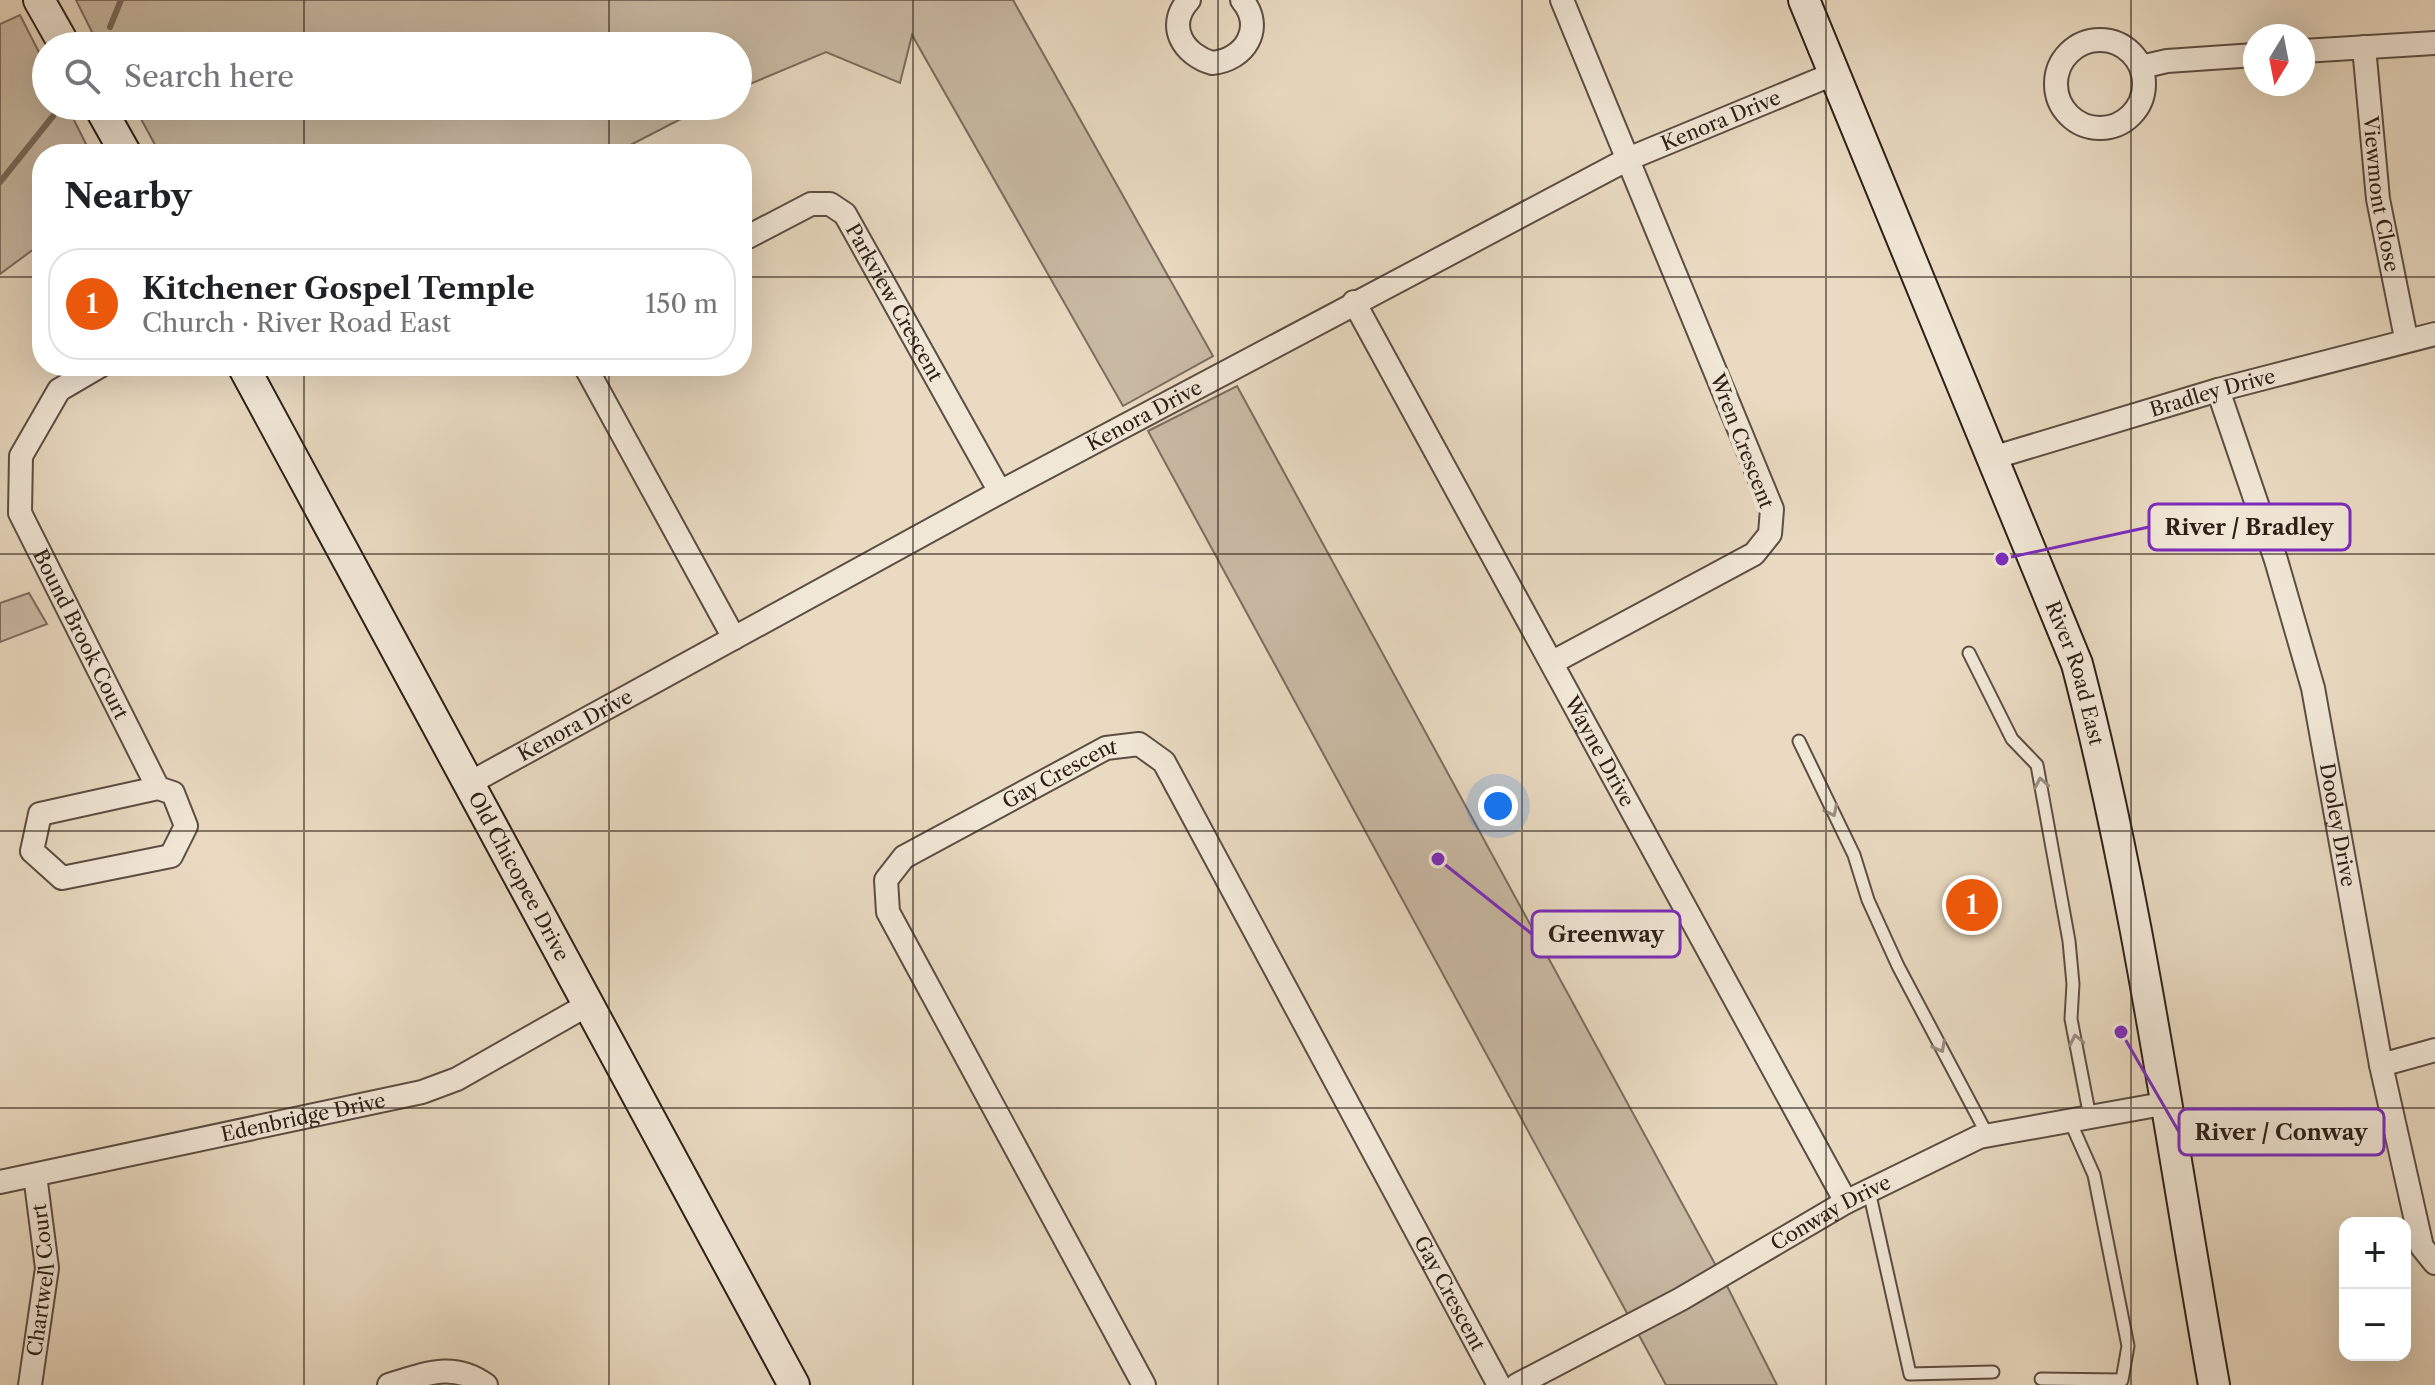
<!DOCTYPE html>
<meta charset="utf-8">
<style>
:root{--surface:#fff;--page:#f6f6f6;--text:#202124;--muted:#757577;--line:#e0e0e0;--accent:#ea580c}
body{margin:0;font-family:"Libre Caslon Text",serif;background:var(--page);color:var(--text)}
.controls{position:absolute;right:24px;bottom:24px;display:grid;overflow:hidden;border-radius:16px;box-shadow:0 8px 32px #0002}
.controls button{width:72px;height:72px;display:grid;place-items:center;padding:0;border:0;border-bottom:2px solid var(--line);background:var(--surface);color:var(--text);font:40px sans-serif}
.compass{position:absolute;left:2243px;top:24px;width:72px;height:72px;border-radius:50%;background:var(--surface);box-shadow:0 8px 32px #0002;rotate:190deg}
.you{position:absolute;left:1498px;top:806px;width:28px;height:28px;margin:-20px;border:6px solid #fff;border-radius:50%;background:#1a73e8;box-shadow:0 0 0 12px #1a73e833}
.badge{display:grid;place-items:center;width:52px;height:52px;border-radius:50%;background:var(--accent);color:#fff;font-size:26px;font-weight:700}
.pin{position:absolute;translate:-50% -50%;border:4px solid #fff;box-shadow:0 2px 8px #0006}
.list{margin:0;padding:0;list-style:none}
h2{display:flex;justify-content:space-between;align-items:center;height:104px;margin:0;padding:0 32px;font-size:34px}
h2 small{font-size:26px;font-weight:400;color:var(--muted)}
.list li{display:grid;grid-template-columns:52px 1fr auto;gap:24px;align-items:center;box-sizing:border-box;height:112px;margin:0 16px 16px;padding:0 16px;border:2px solid var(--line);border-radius:32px}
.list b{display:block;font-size:30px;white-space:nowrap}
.list p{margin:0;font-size:26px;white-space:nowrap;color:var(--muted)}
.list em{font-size:26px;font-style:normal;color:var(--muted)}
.icon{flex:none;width:44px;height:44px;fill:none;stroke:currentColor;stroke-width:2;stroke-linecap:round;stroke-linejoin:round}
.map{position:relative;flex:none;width:2435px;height:1385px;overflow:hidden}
.search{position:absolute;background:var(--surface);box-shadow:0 8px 32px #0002;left:32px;top:32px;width:720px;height:88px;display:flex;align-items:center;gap:20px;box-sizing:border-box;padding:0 28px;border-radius:44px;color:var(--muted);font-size:30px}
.panel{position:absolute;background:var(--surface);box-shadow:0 8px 32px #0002;left:32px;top:144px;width:720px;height:232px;border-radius:32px}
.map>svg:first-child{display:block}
.green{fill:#c9baa4;stroke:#7b6d5e;stroke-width:2}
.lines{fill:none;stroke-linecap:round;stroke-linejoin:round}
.stream{stroke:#776a5a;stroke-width:6}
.lane-casing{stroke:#5c4e42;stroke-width:15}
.street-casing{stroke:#5c4e42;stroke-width:26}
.secondary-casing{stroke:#2d2017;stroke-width:34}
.lane{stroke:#f1e7d7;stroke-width:11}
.street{stroke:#f1e7d7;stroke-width:22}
.secondary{stroke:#f1e7d7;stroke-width:30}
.oneway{stroke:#998d81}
.grid{fill:none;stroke:#2d2017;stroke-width:2;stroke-opacity:0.55}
.labels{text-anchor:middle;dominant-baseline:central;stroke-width:8;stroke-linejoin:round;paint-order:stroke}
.street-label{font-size:20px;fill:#2d2017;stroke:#f1e7d7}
.leader{fill:none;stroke:#7b2cbf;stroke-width:3}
.callout-dot{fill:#7b2cbf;stroke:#f1e7d7;stroke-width:3}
.callout{fill:#f1e7d7;stroke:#7b2cbf;stroke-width:3}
.callout-label{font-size:22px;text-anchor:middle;font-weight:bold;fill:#2d2017}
</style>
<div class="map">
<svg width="2435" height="1385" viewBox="0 0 2435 1385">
<rect width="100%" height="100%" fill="#e9dac1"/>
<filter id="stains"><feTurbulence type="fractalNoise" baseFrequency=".0025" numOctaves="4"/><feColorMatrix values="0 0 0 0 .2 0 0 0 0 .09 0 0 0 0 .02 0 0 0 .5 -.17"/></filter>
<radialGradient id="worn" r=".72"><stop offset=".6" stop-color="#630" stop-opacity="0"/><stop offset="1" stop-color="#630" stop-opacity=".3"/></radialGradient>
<path class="green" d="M76,0h937l200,356 -90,50 -211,-371 -12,48 -74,-31 -88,37v-43h-639z
M20,15l26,51v40h21l24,48h-49v89l-42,31v-250z
M134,106h572l-93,48h-453z
M1237,386l490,900 50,99h-111l-518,-954z
M29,593l18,31 -47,18v-39z"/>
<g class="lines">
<path class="stream" d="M110,27l11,-27
M0,182l53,-66"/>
<defs>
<path id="lane" d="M1969,653l43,86 25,26 32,176 4,43 -2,35 19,98
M1799,741l55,114 14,45 30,66 90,170
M1869,1191l41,183 83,-2
M2041,1379l81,1 6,-34 -34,-171 -24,-54"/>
<g id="street">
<path d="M1189,0c-24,26 -5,55 23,63 33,-3 53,-35 30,-63"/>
<circle cx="2100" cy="84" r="44"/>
<path id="s1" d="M2364,47l14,152 28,139"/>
<path d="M2303,51l132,-8"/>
<path d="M2141,67l26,-6 88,-6"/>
<path id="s2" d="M742,240l69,-36h19l15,10 155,278"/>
<path id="s3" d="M1354,302l492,900"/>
<path id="s4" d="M100,366l-41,24 -38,66 -1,57 138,275 15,5 13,33 -15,30 -109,22 -30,-27 8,-37 118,-26"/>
<path d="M585,366l149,272"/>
<path id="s5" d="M2218,390l58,170 37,128 68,377 41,182 13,16"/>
<path id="s6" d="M1992,458l226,-68 217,-56"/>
<path d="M1553,662l201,-108 16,-20 2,-25 -210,-509"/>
<path id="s7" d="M468,784l532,-292 628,-333 205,-85"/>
<path d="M2381,1065l54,-15"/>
<path id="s8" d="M0,1182l422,-90 35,-13 132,-75"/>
<path id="s9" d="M30,1385l17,-117 -12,-93"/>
<path d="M389,1385c36,-11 64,-24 97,0"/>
<path id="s10" d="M1144,1385l-256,-473 -2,-32 18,-23 202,-109 33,-4 25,18 335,623"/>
<path id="s11" d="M1517,1385l164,-86 165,-97 133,-65 189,-34"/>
</g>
<g id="secondary">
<path d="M39,0l26,46"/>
<path id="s12" d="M1804,0l273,664c62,237 94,480 137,721"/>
<path d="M99,106l27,48"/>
<path id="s13" d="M243,366l551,1019"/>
</g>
</defs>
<use href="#lane" class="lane-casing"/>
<use href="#street" class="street-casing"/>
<use href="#secondary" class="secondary-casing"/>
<use href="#lane" class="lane"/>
<use href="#street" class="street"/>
<use href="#secondary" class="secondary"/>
</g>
<defs><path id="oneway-chevron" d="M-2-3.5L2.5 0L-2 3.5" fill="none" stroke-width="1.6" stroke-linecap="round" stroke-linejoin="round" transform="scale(2)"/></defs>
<g class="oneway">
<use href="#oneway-chevron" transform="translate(2041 783) rotate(-100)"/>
<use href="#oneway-chevron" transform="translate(1832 811) rotate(64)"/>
<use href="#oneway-chevron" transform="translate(2076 1040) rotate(-102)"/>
<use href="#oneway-chevron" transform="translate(1940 1047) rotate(62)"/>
</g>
<path class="grid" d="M304,0v46M609,0v46M913,0v1385M1218,0v1385M1522,0v1385M1826,0v1385M2131,0v1385M304,106v48M609,106v48M0,277h42M742,277h1693M304,366v1019M609,366v1019M0,554h2435M0,831h2435M0,1108h2435"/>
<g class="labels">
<g class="street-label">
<text stroke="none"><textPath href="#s7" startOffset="1418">Kenora Drive</textPath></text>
<text stroke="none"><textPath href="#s1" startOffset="148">Viewmont Close</textPath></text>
<text stroke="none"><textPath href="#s2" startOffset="216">Parkview Crescent</textPath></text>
<text stroke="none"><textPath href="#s6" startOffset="230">Bradley Drive</textPath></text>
<text stroke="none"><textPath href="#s7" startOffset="770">Kenora Drive</textPath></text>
<text transform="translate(1742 441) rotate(69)">Wren Crescent</text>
<text stroke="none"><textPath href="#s4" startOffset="316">Bound Brook Court</textPath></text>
<text stroke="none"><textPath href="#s12" startOffset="726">River Road East</textPath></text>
<text stroke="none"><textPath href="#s7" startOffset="122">Kenora Drive</textPath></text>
<text stroke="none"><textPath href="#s3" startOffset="512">Wayne Drive</textPath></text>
<text stroke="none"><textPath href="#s10" startOffset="776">Gay Crescent</textPath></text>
<text stroke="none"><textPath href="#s5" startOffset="452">Dooley Drive</textPath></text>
<text stroke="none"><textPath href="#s13" startOffset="580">Old Chicopee Drive</textPath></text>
<text stroke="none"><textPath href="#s8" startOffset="310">Edenbridge Drive</textPath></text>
<text stroke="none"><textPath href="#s11" startOffset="358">Conway Drive</textPath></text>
<text stroke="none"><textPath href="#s9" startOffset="106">Chartwell Court</textPath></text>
<text stroke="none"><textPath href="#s10" startOffset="1496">Gay Crescent</textPath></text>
</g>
</g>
<path class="leader" d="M2002 559L2149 527M1438 859L1532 934M2121 1032L2179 1132"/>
<g class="callout-dot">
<circle cx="2002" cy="559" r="8"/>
<circle cx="1438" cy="859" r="8"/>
<circle cx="2121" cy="1032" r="8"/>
</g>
<g class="callout">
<rect x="2149" y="504" width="201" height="46" rx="8"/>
<rect x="1532" y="911" width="148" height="46" rx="8"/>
<rect x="2179" y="1109" width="205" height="46" rx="8"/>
</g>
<g class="callout-label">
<text x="2249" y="535">River / Bradley</text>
<text x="1606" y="942">Greenway</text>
<text x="2281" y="1140">River / Conway</text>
</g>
<rect width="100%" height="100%" filter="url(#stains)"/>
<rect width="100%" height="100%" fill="url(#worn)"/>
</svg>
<div class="controls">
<button>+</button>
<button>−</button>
</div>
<svg class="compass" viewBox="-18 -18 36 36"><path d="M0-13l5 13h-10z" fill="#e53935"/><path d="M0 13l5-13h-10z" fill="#757577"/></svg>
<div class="you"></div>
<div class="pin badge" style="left:1972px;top:905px">1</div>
<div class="search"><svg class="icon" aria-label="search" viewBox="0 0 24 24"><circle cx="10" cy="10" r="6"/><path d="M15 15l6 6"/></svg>Search here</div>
<section class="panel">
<h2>Nearby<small></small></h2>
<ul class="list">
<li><span class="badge">1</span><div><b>Kitchener Gospel Temple</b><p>Church · River Road East</p></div><em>150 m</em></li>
</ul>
</section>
</div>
